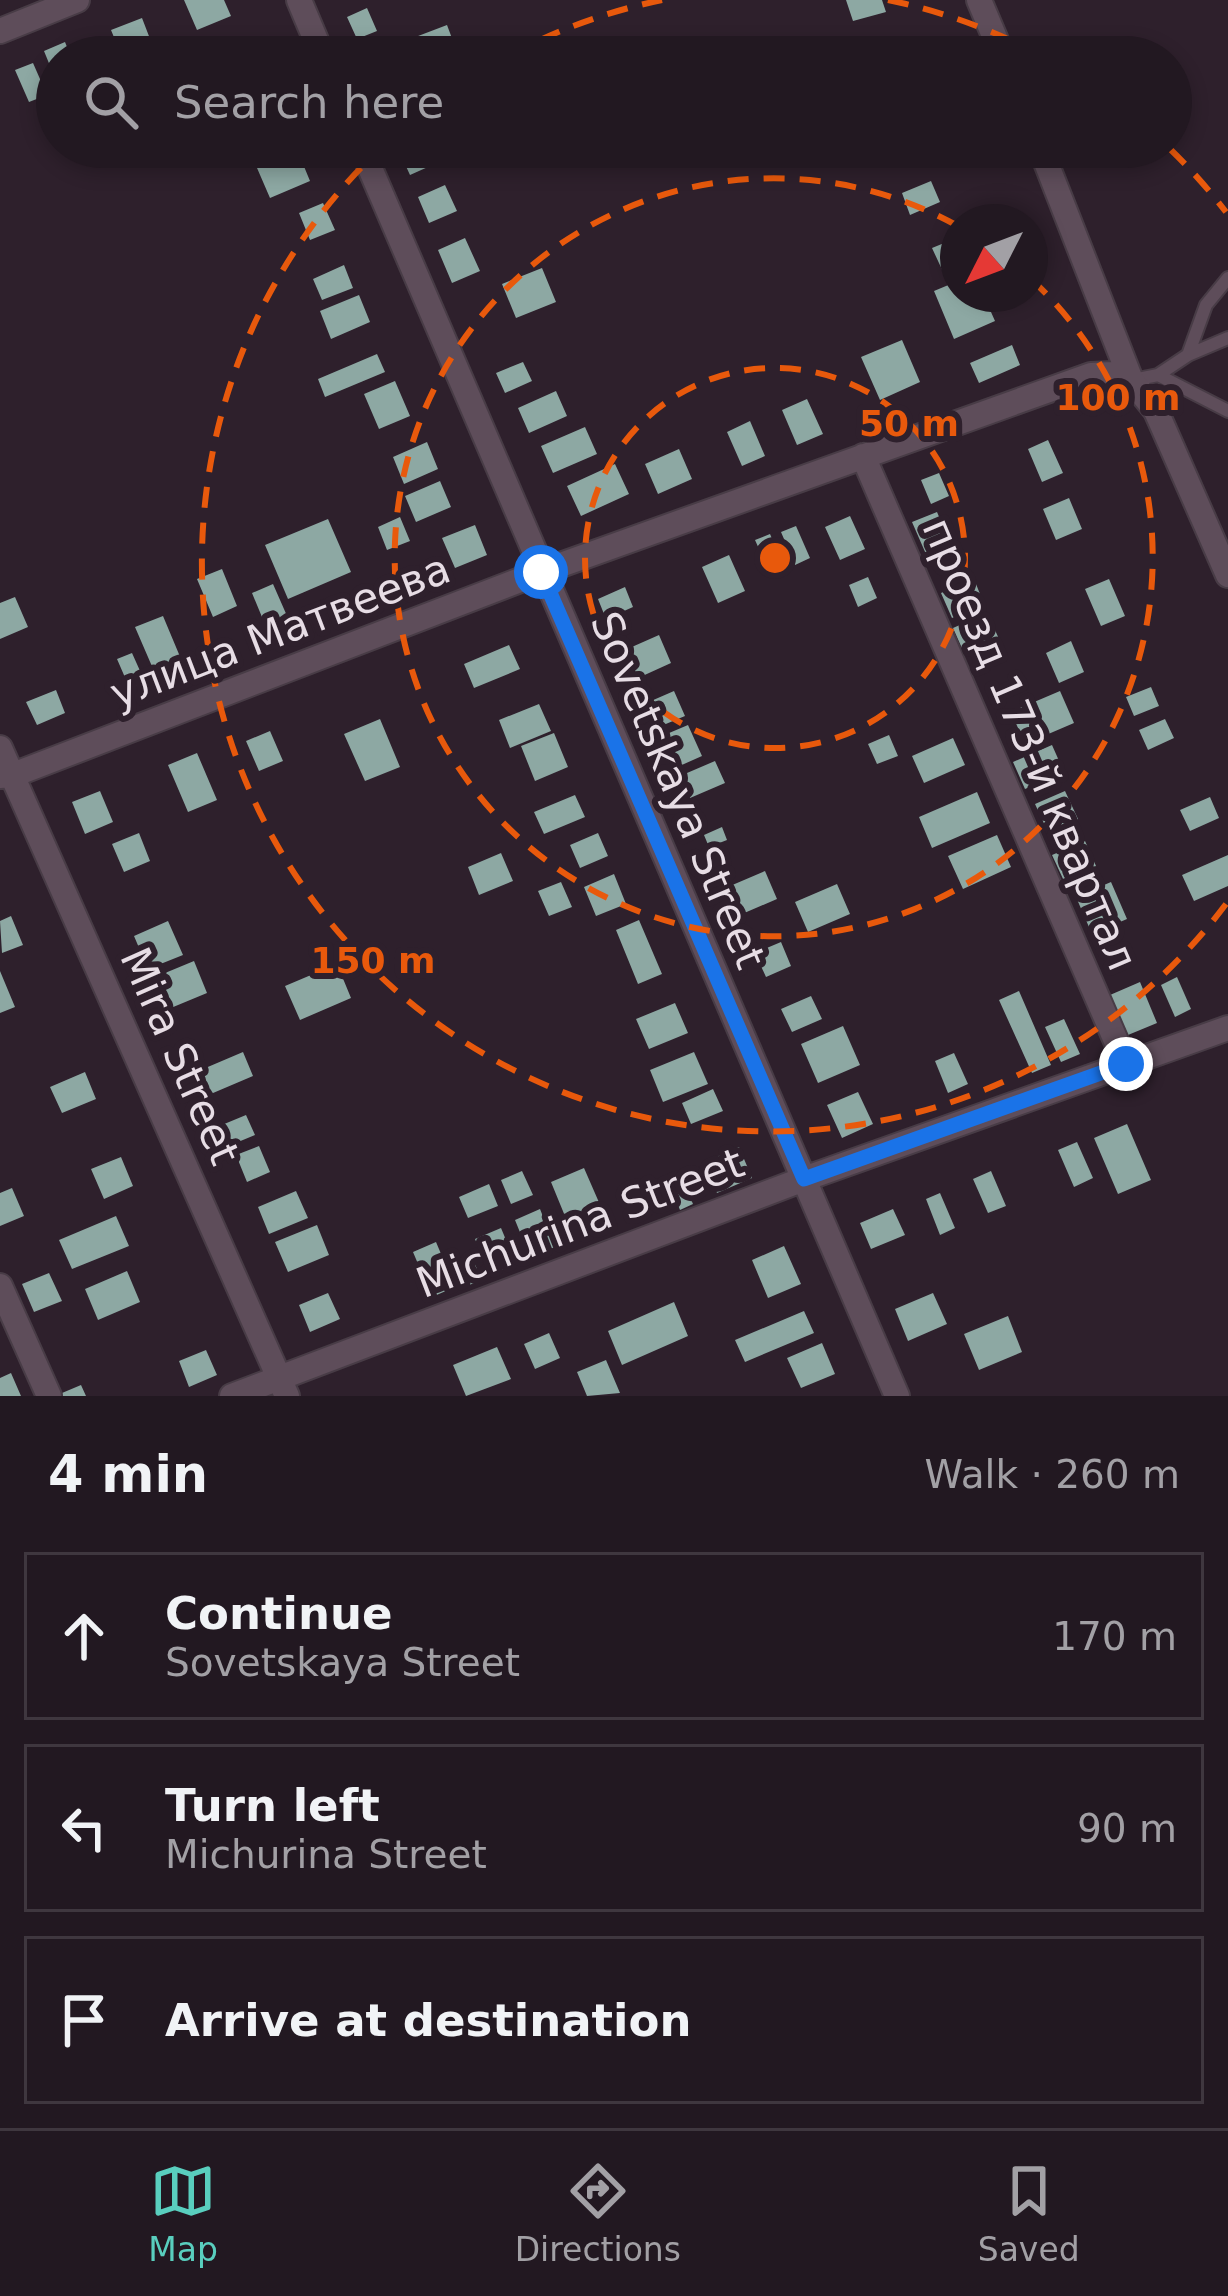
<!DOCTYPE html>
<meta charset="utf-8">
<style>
:root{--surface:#221821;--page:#2e252e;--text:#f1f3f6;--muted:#a2a0a5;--line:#3f373f;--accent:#59cebe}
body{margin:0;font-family:"DejaVu Sans",sans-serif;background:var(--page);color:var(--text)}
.compass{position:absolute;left:940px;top:204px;width:108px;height:108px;border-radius:50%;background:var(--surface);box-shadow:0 6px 18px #0003;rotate:228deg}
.stop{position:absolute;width:36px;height:36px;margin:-27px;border:9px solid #1a73e8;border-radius:50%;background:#fff}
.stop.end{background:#1a73e8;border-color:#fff;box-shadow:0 3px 12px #0008}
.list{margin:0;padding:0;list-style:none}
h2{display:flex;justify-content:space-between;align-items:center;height:156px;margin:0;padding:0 48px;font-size:51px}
h2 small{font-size:39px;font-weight:400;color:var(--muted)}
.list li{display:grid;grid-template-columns:78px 1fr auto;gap:36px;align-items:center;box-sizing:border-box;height:168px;margin:0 24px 24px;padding:0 24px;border:3px solid var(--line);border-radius:0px}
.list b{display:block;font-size:45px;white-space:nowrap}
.list p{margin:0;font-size:39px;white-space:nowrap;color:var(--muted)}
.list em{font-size:39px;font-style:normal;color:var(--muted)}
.icon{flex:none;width:66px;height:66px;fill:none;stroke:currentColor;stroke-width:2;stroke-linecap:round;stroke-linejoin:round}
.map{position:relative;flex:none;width:1228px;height:1396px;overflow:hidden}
.search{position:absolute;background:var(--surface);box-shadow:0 6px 18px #0003;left:36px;right:36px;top:36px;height:132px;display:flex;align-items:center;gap:30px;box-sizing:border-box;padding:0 42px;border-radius:66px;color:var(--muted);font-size:45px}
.sheet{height:732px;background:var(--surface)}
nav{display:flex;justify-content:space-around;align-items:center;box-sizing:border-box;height:168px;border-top:3px solid var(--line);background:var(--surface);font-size:33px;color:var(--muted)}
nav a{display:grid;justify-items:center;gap:6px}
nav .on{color:var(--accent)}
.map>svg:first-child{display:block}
.building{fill:#8da8a3}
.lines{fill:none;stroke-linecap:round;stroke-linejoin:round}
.service-casing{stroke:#483c46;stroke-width:16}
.minor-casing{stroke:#483c46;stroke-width:28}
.service{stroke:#5e4d5a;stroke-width:12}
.minor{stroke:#5e4d5a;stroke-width:24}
.route{stroke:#1a73e8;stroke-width:15}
.ring{fill:none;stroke:#e8590c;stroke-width:6;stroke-dasharray:21 15}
.labels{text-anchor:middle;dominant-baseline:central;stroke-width:12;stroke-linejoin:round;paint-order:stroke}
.street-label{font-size:42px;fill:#e7dde5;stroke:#2e202c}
.centre{fill:#e8590c;stroke:#2e202c;stroke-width:6}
.ring-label{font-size:36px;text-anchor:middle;font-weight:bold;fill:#e8590c;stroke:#2e202c;stroke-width:12;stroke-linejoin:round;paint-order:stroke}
</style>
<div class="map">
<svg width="1228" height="1396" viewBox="0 0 1228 1396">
<rect width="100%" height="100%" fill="#2e202c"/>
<path class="building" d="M184,0h40l7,16 -34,14z
M846,0h36l4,12 -33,9z
M367,8l10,23 -20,8 -10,-22z
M142,18l15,39h-35l-11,-27z
M447,25l12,32h-48l-6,-16z
M587,37l8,20h-35l-2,-7z
M65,42l6,15h-14v26l-13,-32z
M877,47l4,10h-27z
M33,63l14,32 -18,7 -14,-32z
M248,147h48l14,34 -40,17z
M403,147h51l3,7 -47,21 -12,-26z
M931,181l9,21 -30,13 -8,-22z
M445,185l12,26 -28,12 -11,-26z
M323,203l12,27 -25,10 -11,-27z
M465,238l15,33 -28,12 -14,-33z
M954,239l4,31 -13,6 -13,-28z
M344,265l9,23 -31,12 -9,-21z
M542,268l14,34 -40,16 -14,-34z
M958,281v13h25l12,27 -41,18 -20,-48z
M359,295l11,27 -39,17 -11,-28z
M902,340l18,42 -40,18 -19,-43z
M1012,345l8,20 -41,18 -9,-20z
M377,354l8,18 -60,25 -7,-18z
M523,362l9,19 -27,12 -9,-20z
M395,381l15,35 -31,13 -15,-35z
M556,391l11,25 -38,17 -11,-25z
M807,399l16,35 -26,11 -15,-35z
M750,421l15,35 -23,10 -15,-34z
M585,427l12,27 -44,19 -12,-27z
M1048,440l15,33 -21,9 -14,-33z
M427,442l11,27 -34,15 -11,-27z
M679,449l13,30 -34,15 -13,-30z
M615,464l14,30 -48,22 -14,-30z
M939,473l10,23 -18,8 -10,-24z
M440,481l11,26 -35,15 -11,-26z
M1069,498l13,31 -26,11 -13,-31z
M937,512l16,38 -24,11 -17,-39z
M850,516l15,33 -25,11 -15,-33z
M400,517l10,24 -23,9 -9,-23z
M328,519l23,53 -63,27 -23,-54z
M475,525l12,30 -32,13 -13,-30z
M796,526l14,32 -15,7 -14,-33z
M770,534l16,37 -14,7 -17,-38z
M729,555l16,36 -27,12 -16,-36z
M222,569l15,37 -24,11 -16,-38z
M868,577l9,21 -19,9 -9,-22z
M974,579l10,25 -32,14 -11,-25z
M1109,579l16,37 -24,10 -16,-37z
M273,584l18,41 -22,9 -17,-41z
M625,587l8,20 -27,12 -8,-20z
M15,597l13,30 -28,12v-36z
M987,613l13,28 -35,14 -12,-27z
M163,616l18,43 -27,12 -19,-44z
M659,635l12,28 -33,15 -13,-28z
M1071,641l13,31 -25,11 -13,-30z
M509,645l11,24 -46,19 -10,-24z
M132,653l13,29 -15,7 -13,-30z
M1151,687l8,19 -25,10 -8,-19z
M56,690l9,23 -28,12 -11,-23z
M674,691l11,25 -24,10 -10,-25z
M1060,691l14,32 -49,21 -14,-32z
M539,704l12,27 -41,17 -11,-28z
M380,719l20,48 -35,14 -21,-47z
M1165,719l9,19 -26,12 -9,-20z
M688,725l14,31 -27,12 -13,-32z
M270,731l13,30 -24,10 -13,-30z
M554,733l14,34 -33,14 -14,-35z
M889,735l9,21 -21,8 -9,-20z
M953,738l12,27 -41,18 -12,-27z
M1052,745l12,27 -39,17 -12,-27z
M197,753l20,47 -29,12 -20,-47z
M715,761l10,22 -35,15 -10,-22z
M100,791l13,31 -28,12 -13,-32z
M1065,791l13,28 -30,13 -13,-28z
M977,792l13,31 -58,25 -13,-31z
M575,795l10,22 -41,17 -10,-22z
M1210,797l9,21 -29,13 -10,-21z
M722,827l5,13 -18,7 -5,-12z
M139,833l11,28 -26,11 -12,-28z
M598,833l10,23 -28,12 -10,-23z
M997,835l14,32 -48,22 -15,-33z
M1085,841l11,25 -32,15 -12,-26z
M501,853l12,28 -34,14 -11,-28z
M1228,855v31l-34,15 -12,-26z
M765,871l12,28 -42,18 -12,-28z
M614,874l12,30 -30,12 -12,-29z
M561,882l11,25 -23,9 -11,-25z
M1111,882l16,37 -35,15 -16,-37z
M837,884l13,30 -42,18 -13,-30z
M11,916l12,29 -21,8 -2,-32z
M639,920l23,54 -24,10 -22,-54z
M168,921l15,34 -35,14 -14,-33z
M781,942l10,24 -25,11 -11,-24z
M194,961l13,32 -41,17 -13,-32z
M337,964l14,34 -51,22 -15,-34z
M0,971l15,36 -15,6z
M1177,977l14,32 -16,8 -14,-32z
M1140,982l17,41 -29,12 -18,-40z
M1019,991l32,74 -19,8 -33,-73z
M811,996l11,23 -30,13 -11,-23z
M675,1003l13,30 -39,16 -13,-30z
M1064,1019l16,35 -19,8 -16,-35z
M843,1026l17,39 -42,18 -17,-39z
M243,1052l10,24 -47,20 -10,-24z
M694,1052l14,32 -45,18 -13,-32z
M954,1053l14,31 -20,9 -13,-32z
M85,1072l11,27 -34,14 -12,-26z
M713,1089l10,22 -32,13 -9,-21z
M858,1092l15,32 -31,14 -15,-33z
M246,1115l9,20 -29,12 -9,-20z
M1127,1124l24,56 -33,14 -24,-56z
M1077,1142l16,36 -19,9 -16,-37z
M259,1146l11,26 -23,10 -11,-27z
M739,1147l13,31 -35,15 -12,-31z
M121,1157l12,29 -29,13 -13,-30z
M584,1168l17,39 -34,14 -16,-39z
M522,1171l11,24 -22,9 -10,-24z
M991,1171l15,35 -18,7 -15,-34z
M683,1181l10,23 -13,6 -9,-23z
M489,1184l9,22 -30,12 -9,-21z
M12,1188l12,28 -24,10v-33z
M296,1191l12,27 -39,16 -11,-27z
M940,1193l15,35 -15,7 -14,-36z
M540,1209l15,38 -25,10 -15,-37z
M893,1209l12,26 -34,14 -11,-26z
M116,1216l13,30 -57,23 -13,-29z
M317,1225l12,30 -41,17 -13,-30z
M501,1228l15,36 -26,11 -15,-36z
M436,1242l19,45 -23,10 -19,-45z
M784,1246l17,38 -33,14 -16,-38z
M472,1258l10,22 -13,5 -9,-22z
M127,1271l13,31 -42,18 -13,-31z
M49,1273l13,28 -28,11 -12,-28z
M328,1293l12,26 -30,13 -11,-27z
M933,1293l14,31 -39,17 -13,-32z
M674,1302l14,34 -66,29 -14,-34z
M804,1311l10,22 -69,29 -10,-22z
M1008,1316l14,36 -43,18 -15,-36z
M549,1333l11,25 -25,11 -11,-25z
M822,1343l13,31 -34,14 -14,-30z
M497,1347l14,32 -45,17 -13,-31z
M206,1350l11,25 -28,12 -10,-26z
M606,1360l14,33 -33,3 -10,-24z
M11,1373l10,23h-21v-18z
M81,1385l5,11h-23l-1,-3z"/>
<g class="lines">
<defs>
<path id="service" d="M1188,355l18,-50 22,-27
M1158,375l30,-20 40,-17
M1133,380l25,-5 70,36"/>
<path id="minor" d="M299,0l24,57
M979,0l24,57
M0,31l77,-31
M361,147l536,1249
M1040,147l91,233 25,31 72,164
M863,456l263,608
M0,748l287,648
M0,776l13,-1 528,-203 550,-197 22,-1 18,6
M0,1286l49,110
M232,1396l572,-217 424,-151"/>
</defs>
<use href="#service" class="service-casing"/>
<use href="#minor" class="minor-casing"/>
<use href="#service" class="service"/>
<use href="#minor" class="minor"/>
</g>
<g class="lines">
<path class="route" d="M541,572l263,607 322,-115"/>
</g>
<g class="ring">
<circle cx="775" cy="558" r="190"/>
<path d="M1031 279A379 379 0 1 1 956 225"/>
<path d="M1226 904A569 569 0 1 1 380 149M508 56A569 569 0 0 1 662 0M888 0A569 569 0 0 1 1042 56M1170 149A569 569 0 0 1 1226 212"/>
</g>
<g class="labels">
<g class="street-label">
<text transform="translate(280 631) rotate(-21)">улица Матвеева</text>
<text transform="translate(1030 744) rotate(67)">проезд 173-й квартал</text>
<text transform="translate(678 790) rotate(67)">Sovetskaya Street</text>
<text transform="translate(180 1056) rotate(66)">Mira Street</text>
<text transform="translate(580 1223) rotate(-21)">Michurina Street</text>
</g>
</g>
<circle cx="775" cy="558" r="18" class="centre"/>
<g class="ring-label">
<text x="1118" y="410">100 m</text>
<text x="909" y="436">50 m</text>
<text x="373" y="973">150 m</text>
</g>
</svg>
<svg class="compass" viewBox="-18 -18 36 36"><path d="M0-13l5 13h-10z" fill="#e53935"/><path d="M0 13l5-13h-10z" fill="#a2a0a5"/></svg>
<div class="stop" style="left:541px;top:572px"></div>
<div class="stop end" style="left:1126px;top:1064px"></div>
<div class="search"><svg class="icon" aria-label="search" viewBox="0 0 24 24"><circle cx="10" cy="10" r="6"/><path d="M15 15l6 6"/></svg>Search here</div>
</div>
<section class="sheet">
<h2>4 min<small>Walk · 260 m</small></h2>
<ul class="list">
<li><svg class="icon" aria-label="ahead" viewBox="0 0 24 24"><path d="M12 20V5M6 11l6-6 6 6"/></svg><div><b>Continue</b><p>Sovetskaya Street</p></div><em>170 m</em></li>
<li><svg class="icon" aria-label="left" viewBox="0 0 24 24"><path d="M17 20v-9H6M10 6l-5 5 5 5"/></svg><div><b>Turn left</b><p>Michurina Street</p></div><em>90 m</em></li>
<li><svg class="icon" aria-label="arrive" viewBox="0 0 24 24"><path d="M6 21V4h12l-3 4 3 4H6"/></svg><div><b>Arrive at destination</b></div></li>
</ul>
</section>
<nav>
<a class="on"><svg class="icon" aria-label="map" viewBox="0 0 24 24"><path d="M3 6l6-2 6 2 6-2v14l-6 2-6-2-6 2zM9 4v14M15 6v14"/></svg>Map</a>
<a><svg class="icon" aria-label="directions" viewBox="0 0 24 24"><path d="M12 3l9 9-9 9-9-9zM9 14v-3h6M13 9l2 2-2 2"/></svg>Directions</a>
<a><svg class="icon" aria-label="saved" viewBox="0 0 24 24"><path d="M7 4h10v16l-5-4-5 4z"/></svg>Saved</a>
</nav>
